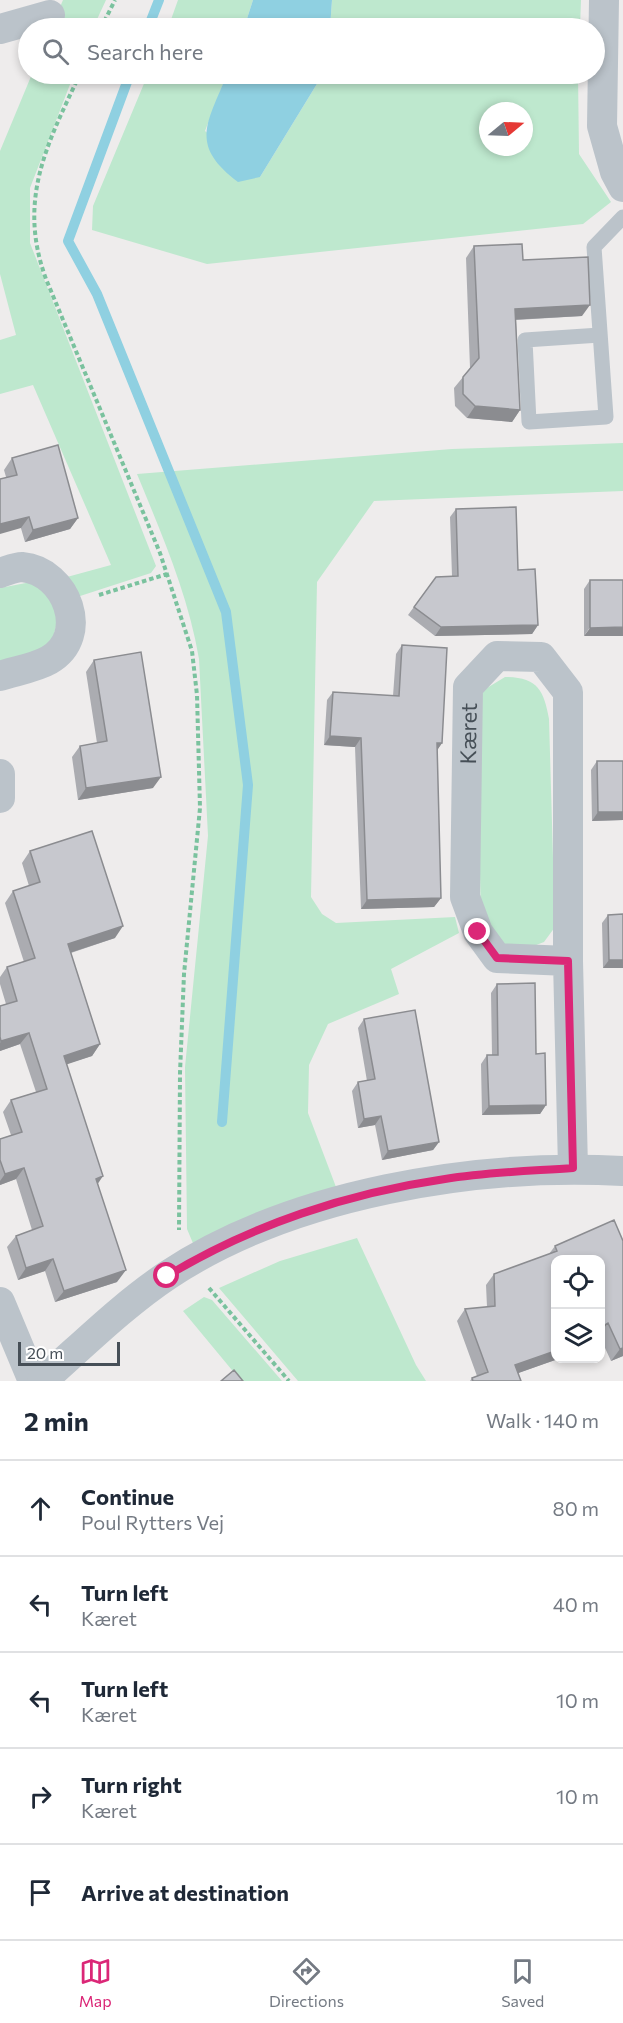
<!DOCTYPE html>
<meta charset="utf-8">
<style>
:root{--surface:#fff;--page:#f2f2f3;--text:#1f2937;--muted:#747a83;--line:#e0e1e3;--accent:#db2777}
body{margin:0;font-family:Commissioner,sans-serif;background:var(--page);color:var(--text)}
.controls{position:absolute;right:18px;bottom:18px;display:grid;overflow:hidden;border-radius:12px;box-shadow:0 3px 9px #0003}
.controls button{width:54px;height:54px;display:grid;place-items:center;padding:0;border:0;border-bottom:2px solid var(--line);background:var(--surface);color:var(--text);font:30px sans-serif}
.compass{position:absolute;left:479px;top:102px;width:54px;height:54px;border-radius:50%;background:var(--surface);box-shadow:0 3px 9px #0003;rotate:71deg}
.scale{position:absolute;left:18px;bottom:15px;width:102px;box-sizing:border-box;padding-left:6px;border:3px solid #464f57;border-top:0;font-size:16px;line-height:21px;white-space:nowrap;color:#464f57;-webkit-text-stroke:4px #fff;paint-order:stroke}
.stop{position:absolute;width:18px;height:18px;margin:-14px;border:4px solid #db2777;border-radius:50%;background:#fff}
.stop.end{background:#db2777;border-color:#fff;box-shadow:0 2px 6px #0008}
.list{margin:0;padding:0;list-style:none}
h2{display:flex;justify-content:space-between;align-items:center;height:78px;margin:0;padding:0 24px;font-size:26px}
h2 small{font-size:20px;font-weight:400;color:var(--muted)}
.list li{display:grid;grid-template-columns:39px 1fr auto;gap:18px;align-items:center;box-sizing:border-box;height:96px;padding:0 24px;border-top:2px solid var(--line)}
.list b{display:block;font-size:22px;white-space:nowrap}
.list p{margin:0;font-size:20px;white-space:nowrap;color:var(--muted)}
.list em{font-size:20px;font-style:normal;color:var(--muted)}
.icon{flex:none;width:33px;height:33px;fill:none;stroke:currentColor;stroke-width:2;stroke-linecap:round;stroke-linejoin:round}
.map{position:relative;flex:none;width:623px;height:1381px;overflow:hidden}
.search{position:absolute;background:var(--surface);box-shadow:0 3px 9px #0003;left:18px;right:18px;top:18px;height:66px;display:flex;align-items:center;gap:15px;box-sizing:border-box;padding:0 21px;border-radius:33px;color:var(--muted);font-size:22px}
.sheet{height:558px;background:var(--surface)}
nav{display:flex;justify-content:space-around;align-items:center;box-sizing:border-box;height:84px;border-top:2px solid var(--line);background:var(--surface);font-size:16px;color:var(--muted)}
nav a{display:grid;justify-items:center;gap:3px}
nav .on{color:var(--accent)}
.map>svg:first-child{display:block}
.green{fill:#bee8ce;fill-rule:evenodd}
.water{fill:#8fd0e1}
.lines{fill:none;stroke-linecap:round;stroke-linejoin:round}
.stream{stroke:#8fd0e1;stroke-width:10}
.path{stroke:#7ac29e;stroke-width:4;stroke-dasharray:4.5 3;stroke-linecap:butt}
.lane{stroke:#bbc3ca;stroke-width:15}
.street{stroke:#bbc3ca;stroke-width:30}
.wall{fill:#abacb1}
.shaded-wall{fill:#8b8c90}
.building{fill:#c7c8ce;stroke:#8b8c90;stroke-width:1.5}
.route{stroke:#db2777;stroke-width:8}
.labels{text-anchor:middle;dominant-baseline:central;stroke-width:4.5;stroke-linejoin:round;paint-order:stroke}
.street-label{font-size:22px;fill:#464f57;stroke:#fff}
</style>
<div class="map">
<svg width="623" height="1381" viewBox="0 0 623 1381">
<rect width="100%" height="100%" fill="#eeecec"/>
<path class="green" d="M63,0h43l-13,28h-42z
M178,0h75l-9,28h-76z
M332,0h249l-1,28h-250z
M32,74h42l-44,114v55l126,323 -5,7 -74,24 -10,-20 44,-12 -78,-180 -33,9v-54l16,-5 -16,-61v-123z
M148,74h79l-22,57 55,46 63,-103h255l1,80 32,48 -28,22 -376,40 -115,-34 1,-24zM488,111h36v36h-36z
M623,443v48l-249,10 -57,81 -6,315 11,17 14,9 119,-6 4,16 -68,36 8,25 -71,30 -19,41 -1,48 28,74 -141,61 -8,-19 -2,-162 23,-231 -9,-177c-11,-65 -37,-124 -62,-185l315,-25z
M31,582l14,9 14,25 -9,32 -50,17v-77z
M505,677c32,0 39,13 44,42l6,208 -11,15 -13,5 -16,1 -15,-5 -19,-25 -5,-211 6,-16z
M357,1238l59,127 10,16h-128l-79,-93 61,-27z
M204,1297l8,3 70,81h-41l-58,-70z"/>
<path class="water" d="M253,0h79l-2,28h-86z
M227,74h96l-63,103 -22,5c-50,-38 -30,-59 -11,-108z"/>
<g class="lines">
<path class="stream" d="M148,28l11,-28
M130,74l-62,167 29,53 129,318 22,173 -26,337"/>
<path class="path" d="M101,28l14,-28
M80,74c-33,70 -63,126 -34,205l114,274 32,98 5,44 3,113 -16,166 -4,99 -1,157
M99,595l68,-21
M209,1288l80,93"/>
<path class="lane" d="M600,335l-75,5 4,82 77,-5 -12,-170 29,-30"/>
<g class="street">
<path d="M604,0l-2,126 13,46 8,15"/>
<path d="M0,29l50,-14"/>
<path d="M0,573c7,-2 15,-6 22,-6 45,4 69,69 27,93 -14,8 -34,11 -49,16"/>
<path d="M0,774v24"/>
<path id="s1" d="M568,961l-71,-3 -19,-26 -13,-35 3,-210 29,-31 44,1 27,35v269l5,207"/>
<path d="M0,1302l33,79"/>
<path d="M42,1381c41,-36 81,-76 126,-106 124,-82 308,-112 455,-104"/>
</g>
</g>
<path class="wall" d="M474,246l49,14 59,56 -66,4 4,90 -8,12 -45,-4 -12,-12 -1,-18 9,-11 7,-9 -4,-110z
M12,458l66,60 -8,11 -45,13 -21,-72z
M456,509l62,61 20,55 -6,9 -97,2 -27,-21 28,-38 16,-1 -2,-59z
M590,580h33l-39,56v-47z
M402,645l40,98 -5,7 4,148 -7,9 -73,2 -6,-162 -31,-2 3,-45 6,-8 60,4 3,-42z
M94,660l59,128 -75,12 -6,-43 8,-11 17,-3 -11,-71z
M597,761l26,59 -31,1 -1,-51z
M30,851l85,87 -44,15 29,91 -8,12 -26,8 32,120 19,98 -62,20 -10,-31 -27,9 -11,-33 9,-11 16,-6 -16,-51 -16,6v-46l11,-4 -8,-23 8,-12 25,-8 -16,-48 -20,7v-45l6,-2 -6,-20v-7l7,-10 17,-5 -19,-59 8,-12 16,-5 -7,-23z
M623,914v54h-20l-1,-45 6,-8z
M497,984l39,70 10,51 -6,9 -58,1 -1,-51 6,-9h5l-1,-62z
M364,1019l75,123 -6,8 -51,10 -7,-35 -17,3 -6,-37 6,-9 9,-1 -9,-53z
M623,1241v115l-12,5 -11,-24v-77l-45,99h3l-40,14 3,8h-51l2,-3 5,-2 -20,-55 8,-12 22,-2 -1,-22 8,-11 55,-20 6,-8z"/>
<path class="shaded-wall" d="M590,305l-8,11 -75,4 8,-11z
M475,406l45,4 -8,12 -45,-4z
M29,517l-8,11 -21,6v-10z
M78,518l-8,11 -45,13 8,-12z
M538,625l-6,9 -97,2 6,-9z
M623,627v9h-39l6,-8z
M330,736l31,2 -6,9 -31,-2z
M437,743h5l-6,9z
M161,777l-8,11 -75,12 8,-12z
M598,812h25v8l-31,1z
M441,898l-7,9 -73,2 6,-9z
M123,926l-8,12 -55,18 8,-12z
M609,960h14v8h-20z
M29,1033l-9,11 -20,7v-8l1,-2z
M100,1044l-8,12 -36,12 8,-12z
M546,1105l-6,9 -58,1 7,-9z
M381,1116l-6,9 -17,3 6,-9z
M439,1142l-6,8 -51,10 6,-9z
M24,1168l-8,11 -16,6v-4l5,-7z
M103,1176l-8,12 1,-9z
M53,1259l-8,12 -27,9 8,-12z
M126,1270l-9,12 -62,20 9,-11z
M608,1323l-8,10v-5z
M623,1348v8l-12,5 9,-12z
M555,1351v8h3l-51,18 8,-12z"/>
<path class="building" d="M522,244l1,16 65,-3 2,48 -75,4 5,101 -45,-4 -12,-12v-17l16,-19 -5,-112z
M58,445l20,73 -45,12 -4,-13 -29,7v-45l17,-4 -5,-17z
M516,507l2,63 17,-1 3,56 -97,2 -27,-20 22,-30 22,-1 -2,-67z
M590,580h33v47l-33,1z
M402,645l45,3 -5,95h-5l4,155 -74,2 -6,-162 -31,-2 3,-44 66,4z
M141,652l20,125 -75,11 -6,-42 27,-5 -13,-81z
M597,761h26v51h-25z
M92,831l31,95 -55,18 32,100 -36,12 39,120 -7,3 30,91 -62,21 -11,-32 -27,9 -10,-32 27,-10 -19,-58 -19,6 -5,-14v-21l22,-7 -11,-32 36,-11 -18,-56 -28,8 -1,-4v-31l17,-5 -10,-34 28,-9 -22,-67 27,-9 -10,-31z
M623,914v46h-14l-1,-45z
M535,983l1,71 9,-1 1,52 -57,1 -2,-51h11l-1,-71z
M415,1010l24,132 -51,9 -7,-35 -17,3 -6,-37 17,-3 -11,-60z
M614,1220l9,21v107l-3,1 -12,-26 -8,5v-68h-45v91l-40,14 6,16h-48l-1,-3 16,-6 -23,-63 30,-3 -1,-32 63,-23 -2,-5z
M234,1370l9,11h-22z"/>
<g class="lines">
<path class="route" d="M167,1276c84,-51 181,-83 278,-97 42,-7 86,-8 128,-11l-5,-207 -71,-3 -19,-26"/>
</g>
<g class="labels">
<g class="street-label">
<text stroke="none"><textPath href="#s1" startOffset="304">Kæret</textPath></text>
</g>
</g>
</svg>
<div class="controls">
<button><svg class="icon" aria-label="locate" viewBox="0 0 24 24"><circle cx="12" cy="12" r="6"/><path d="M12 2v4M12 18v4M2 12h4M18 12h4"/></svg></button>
<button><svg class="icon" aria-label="layers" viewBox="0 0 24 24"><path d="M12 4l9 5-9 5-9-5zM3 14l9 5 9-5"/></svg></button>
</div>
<svg class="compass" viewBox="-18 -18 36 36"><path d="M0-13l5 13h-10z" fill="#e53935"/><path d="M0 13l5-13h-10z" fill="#747a83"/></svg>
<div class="scale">20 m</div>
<div class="stop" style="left:167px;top:1276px"></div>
<div class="stop end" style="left:478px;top:932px"></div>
<div class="search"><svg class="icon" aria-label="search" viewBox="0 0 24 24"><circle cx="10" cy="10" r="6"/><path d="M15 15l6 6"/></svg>Search here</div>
</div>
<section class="sheet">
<h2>2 min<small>Walk · 140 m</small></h2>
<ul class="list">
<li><svg class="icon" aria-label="ahead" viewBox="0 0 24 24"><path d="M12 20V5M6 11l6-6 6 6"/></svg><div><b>Continue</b><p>Poul Rytters Vej</p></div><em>80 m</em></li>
<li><svg class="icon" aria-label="left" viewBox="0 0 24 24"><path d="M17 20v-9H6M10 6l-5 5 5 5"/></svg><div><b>Turn left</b><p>Kæret</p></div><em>40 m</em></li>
<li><svg class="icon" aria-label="left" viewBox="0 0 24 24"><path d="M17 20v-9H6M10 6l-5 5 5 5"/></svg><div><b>Turn left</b><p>Kæret</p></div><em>10 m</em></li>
<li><svg class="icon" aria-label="right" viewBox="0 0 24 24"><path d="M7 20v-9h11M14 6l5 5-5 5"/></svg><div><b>Turn right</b><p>Kæret</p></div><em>10 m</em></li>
<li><svg class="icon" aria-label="arrive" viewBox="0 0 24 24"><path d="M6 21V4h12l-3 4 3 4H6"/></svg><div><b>Arrive at destination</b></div></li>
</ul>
</section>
<nav>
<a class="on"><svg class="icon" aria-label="map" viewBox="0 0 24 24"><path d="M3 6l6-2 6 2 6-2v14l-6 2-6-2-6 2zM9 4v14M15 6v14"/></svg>Map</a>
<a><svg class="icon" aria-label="directions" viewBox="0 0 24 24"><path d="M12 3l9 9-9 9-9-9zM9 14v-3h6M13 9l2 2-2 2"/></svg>Directions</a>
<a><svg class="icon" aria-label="saved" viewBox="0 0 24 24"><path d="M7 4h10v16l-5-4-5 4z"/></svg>Saved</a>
</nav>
